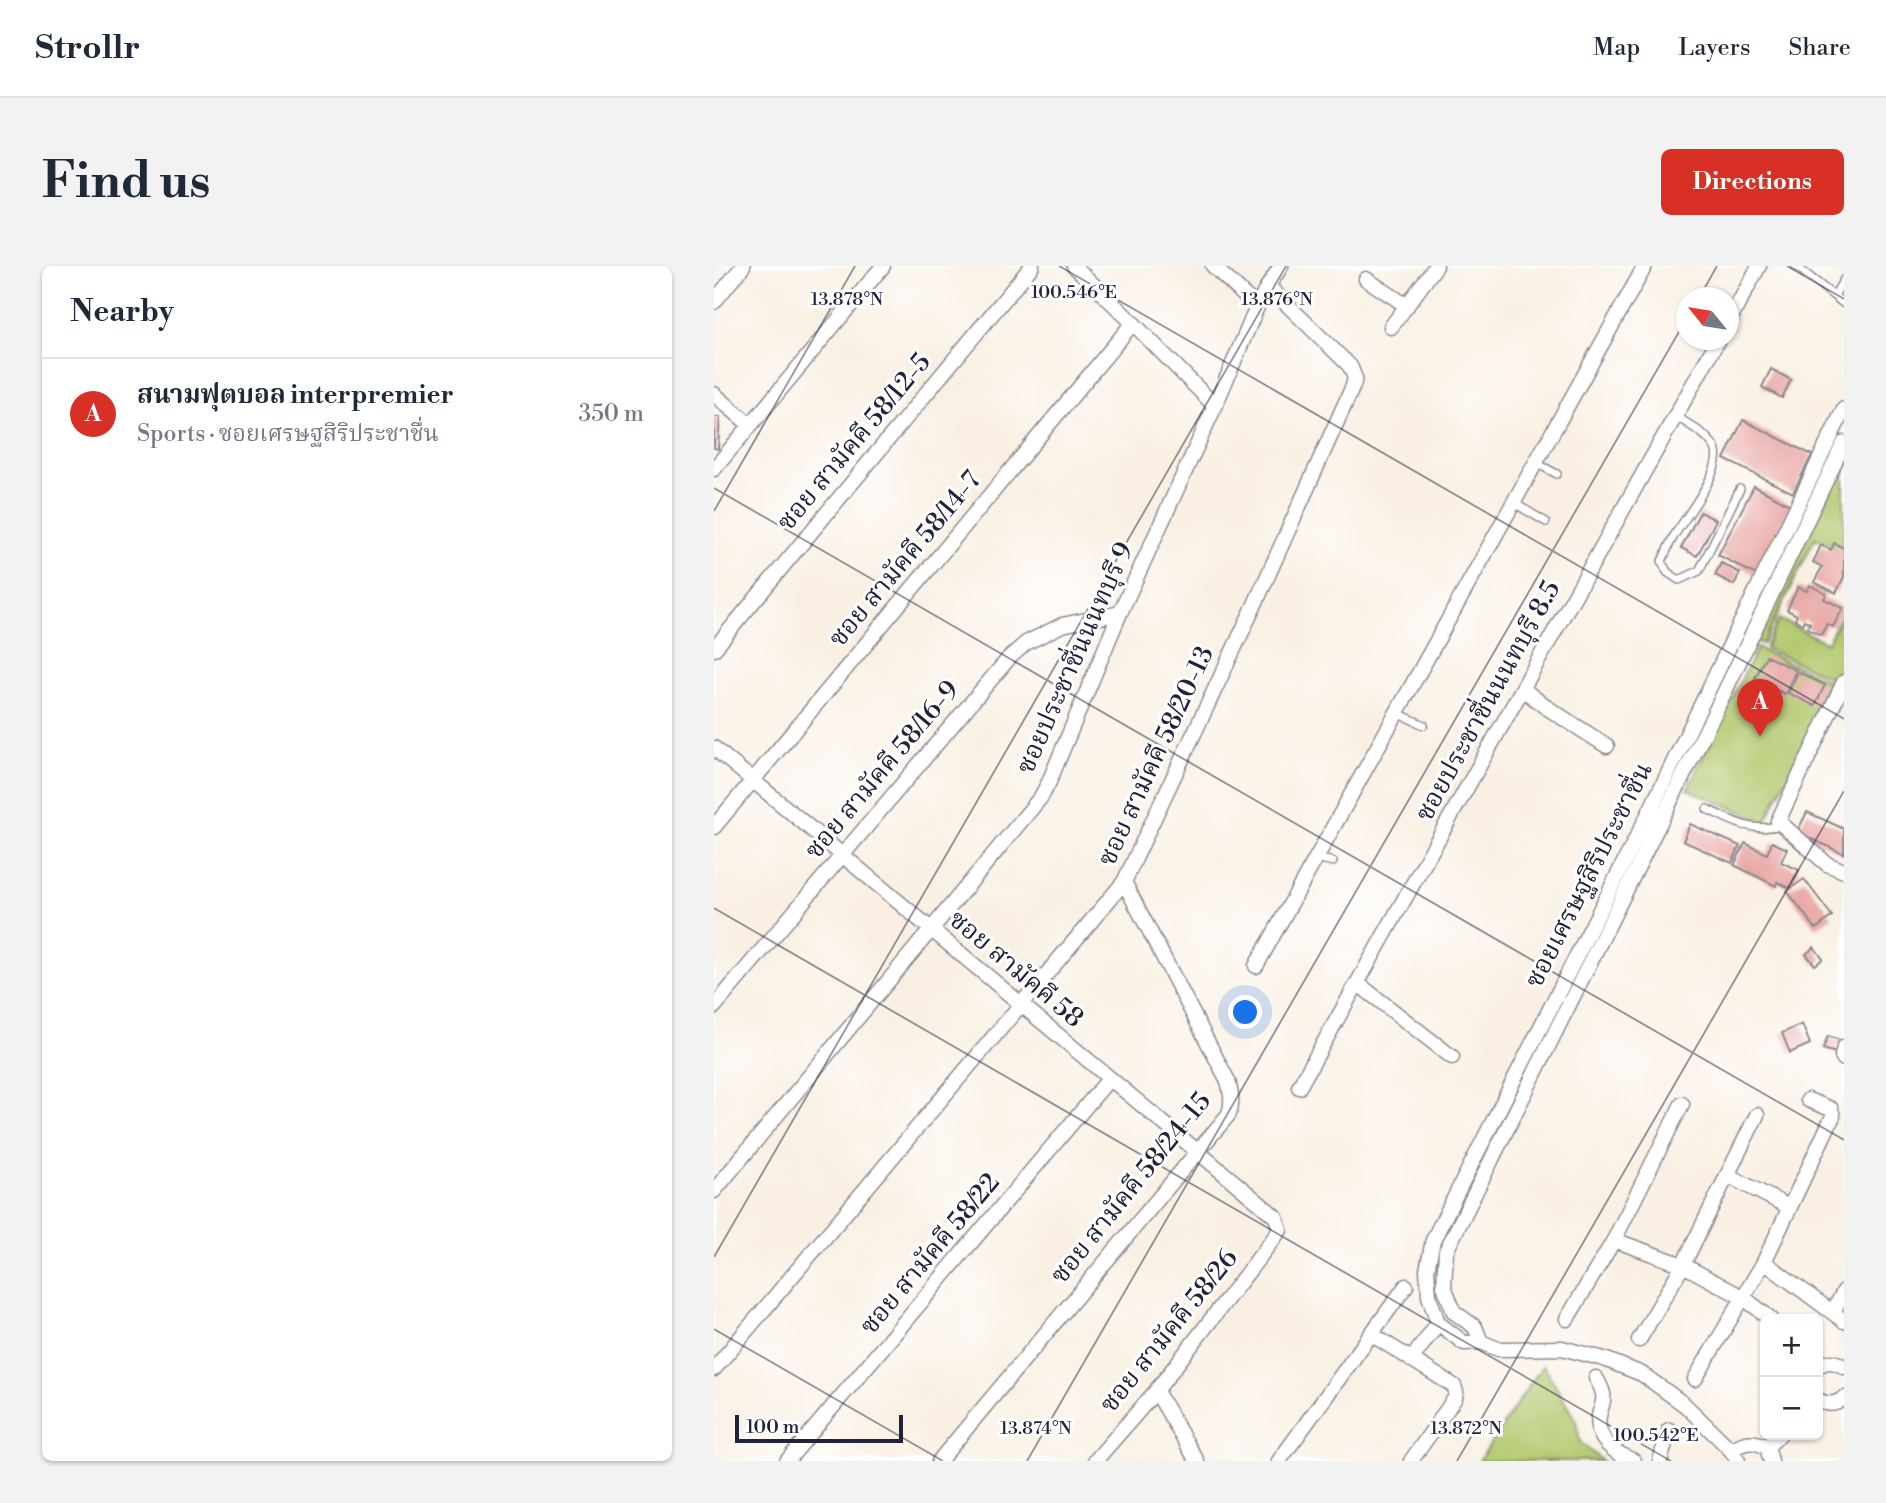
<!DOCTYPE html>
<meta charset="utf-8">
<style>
:root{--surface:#fff;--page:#f2f2f3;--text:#1f2937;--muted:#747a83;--line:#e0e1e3;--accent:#d93025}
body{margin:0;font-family:"Libre Bodoni","Noto Serif Thai",serif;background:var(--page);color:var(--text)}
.controls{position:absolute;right:21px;bottom:21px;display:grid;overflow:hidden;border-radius:10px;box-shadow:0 2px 5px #0004}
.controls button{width:63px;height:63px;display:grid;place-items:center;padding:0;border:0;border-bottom:2px solid var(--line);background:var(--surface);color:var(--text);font:35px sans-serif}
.compass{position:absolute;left:962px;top:21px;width:63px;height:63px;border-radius:50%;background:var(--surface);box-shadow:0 2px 5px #0004;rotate:300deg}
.scale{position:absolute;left:21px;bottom:18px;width:168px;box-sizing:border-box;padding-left:7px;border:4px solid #22223b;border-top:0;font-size:19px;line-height:24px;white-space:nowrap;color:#22223b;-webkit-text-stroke:5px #fff;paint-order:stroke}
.you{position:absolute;left:532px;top:747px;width:24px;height:24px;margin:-18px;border:5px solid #fff;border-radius:50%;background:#1a73e8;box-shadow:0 0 0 10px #1a73e833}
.badge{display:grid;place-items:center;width:46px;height:46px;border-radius:50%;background:var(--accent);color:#fff;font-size:23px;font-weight:700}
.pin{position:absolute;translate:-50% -58px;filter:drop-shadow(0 2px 4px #0008)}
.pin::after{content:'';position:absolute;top:37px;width:24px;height:21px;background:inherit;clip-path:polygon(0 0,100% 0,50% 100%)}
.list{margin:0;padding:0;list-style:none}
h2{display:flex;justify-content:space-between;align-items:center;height:91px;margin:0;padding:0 28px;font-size:30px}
h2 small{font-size:23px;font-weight:400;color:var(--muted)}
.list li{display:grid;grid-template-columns:46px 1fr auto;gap:21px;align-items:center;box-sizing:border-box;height:112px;padding:0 28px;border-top:2px solid var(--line)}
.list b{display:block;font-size:26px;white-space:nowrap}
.list p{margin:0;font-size:23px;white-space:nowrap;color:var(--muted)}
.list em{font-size:23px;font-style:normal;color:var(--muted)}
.map{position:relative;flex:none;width:1130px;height:1195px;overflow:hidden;border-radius:10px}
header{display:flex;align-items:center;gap:42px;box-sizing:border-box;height:98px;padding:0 35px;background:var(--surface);border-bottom:2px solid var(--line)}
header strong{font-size:33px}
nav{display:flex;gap:38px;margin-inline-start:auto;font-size:24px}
.intro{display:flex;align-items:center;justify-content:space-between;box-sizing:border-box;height:168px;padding:0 42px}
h1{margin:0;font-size:49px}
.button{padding:18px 32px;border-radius:10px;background:var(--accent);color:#fff;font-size:24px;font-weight:700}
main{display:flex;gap:42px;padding:0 42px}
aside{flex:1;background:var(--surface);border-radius:10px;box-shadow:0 2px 5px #0004}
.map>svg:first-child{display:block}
.green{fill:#b2c96e;stroke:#6a7654;stroke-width:2}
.building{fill:#e9aaa7}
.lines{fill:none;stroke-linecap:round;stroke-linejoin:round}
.service-casing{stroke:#8e898f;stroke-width:10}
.minor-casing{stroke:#8e898f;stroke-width:17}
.service{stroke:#fff;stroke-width:7}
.minor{stroke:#fff;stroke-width:14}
.ticks{fill:none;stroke:#22223b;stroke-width:2;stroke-opacity:0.45}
.labels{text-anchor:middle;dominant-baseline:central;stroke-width:6;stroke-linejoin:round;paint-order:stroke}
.street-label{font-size:26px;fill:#22223b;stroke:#fff}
.ticks-label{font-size:18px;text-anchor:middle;fill:#22223b;stroke:#fff;stroke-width:6;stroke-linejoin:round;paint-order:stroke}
</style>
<header>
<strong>Strollr</strong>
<nav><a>Map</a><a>Layers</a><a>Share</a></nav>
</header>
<div class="intro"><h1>Find us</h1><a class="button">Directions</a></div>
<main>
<aside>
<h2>Nearby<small></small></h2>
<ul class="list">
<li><span class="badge">A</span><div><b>สนามฟุตบอล interpremier</b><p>Sports · ซอยเศรษฐสิริประชาชื่น</p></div><em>350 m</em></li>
</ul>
</aside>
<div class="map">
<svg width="1130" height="1195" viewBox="0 0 1130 1195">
<rect width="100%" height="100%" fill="#fff"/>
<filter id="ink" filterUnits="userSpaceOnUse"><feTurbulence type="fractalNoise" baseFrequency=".0143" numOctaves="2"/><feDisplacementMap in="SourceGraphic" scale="14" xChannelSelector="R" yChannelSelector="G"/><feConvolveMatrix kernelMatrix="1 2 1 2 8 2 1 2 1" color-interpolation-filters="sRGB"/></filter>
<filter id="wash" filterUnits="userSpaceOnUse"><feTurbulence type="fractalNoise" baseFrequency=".00686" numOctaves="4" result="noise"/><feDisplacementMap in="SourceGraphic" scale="28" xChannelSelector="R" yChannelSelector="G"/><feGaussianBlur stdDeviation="1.57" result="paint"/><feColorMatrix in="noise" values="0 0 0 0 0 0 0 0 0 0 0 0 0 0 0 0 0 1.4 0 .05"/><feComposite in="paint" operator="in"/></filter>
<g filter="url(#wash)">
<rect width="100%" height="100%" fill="#f9f0e3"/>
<path class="green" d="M1130,196v89l-29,-13 -52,106 -8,-3z
M1130,345v64l-4,7 -75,-34 14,-29 48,24z
M1043,382l77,36 -69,138 -78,-33z
M829,1099l33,56 4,21 22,19h-123z"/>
<g id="blocks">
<path class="building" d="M1057,103l20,11 -9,18 -20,-11z
M0,151h6l-2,32 -4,-1z
M1029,154l69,35 -19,38 -69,-34z
M1040,220l38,20 -36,69 -38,-20z
M986,246l16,8 -19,36 -16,-8z
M1120,277l10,5v29l-8,16 -22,-11 8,-15 -9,-5 8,-17 10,5z
M1007,297l19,10 -6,12 -19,-10z
M1096,319l16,9 -2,5 19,9 -10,19 -6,-3 -6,11 -14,-7 3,-5 -6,-3 -2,4 -7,-4 2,-5 -10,-5 11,-23 9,4z
M1052,390l30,14 -11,24 -11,-5v-3l-19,-8z
M1084,406l27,13 -10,21 -27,-13z
M1093,546l37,17v25l-47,-22z
M976,558l50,22 -8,17 -49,-22z
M1058,576l15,7 -6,13 18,8 -9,18 -13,-6 -1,4 -42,-21 11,-22 22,11z
M1090,613l28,37 -16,13 -29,-38z
M1100,681l9,12 -8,6 -9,-11z
M1088,758l8,20 -20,9 -8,-20z
M1114,770l12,4 -4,13 -13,-4z"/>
</g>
</g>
<g filter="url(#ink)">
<use href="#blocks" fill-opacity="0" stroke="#8e898f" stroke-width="2"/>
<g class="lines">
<defs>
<path id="service" d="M1082,0l48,38
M1120,30l10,-17
M962,150c13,9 31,18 39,32 10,21 -30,69 -41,88 -5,8 -8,17 -12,25l5,11 12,8 20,-9 41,-82
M822,197l21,11
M800,237l32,19
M683,447l27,12
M993,543c26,13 46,24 75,16
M603,592l16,4"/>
<path id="minor" d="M360,0l59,57 82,83
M499,0l44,41
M652,13l41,27
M0,36l29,-36
M1015,55l30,-55
M677,61l45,-61
M0,128l36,31
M0,203l169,-203
M0,383l318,-383
M1130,416l-66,139 49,43 17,7
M809,423l20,16 64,41
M0,482l562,469 4,13 -9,12 -115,149 -61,70
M0,561l419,-504
M542,700l389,-700
M643,717l95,74
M0,741l295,-349 17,-15 36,-18 58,-12
M1130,781l-2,9 2,3
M585,821l419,-747
M1013,909l62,32
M0,925l327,-394 8,-15 71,-169 95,-207 42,-99 11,-21 13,-20
M900,974l69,25 61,33 27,21
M1050,996l80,59
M1119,1046l11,-21
M853,1053l47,-79 68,-136
M657,1068l83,52 2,6 -1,6 -44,63
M925,1074l44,-75 74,-150
M767,1076l-6,-15 -21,-15 -10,-26 2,-35 267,-535 131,-273
M697,1094l27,-37
M1104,1100c9,-6 18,-5 26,1
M0,1103l410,-487 132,-280 97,-216 2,-8 -5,-12 -82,-80
M882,1112c3,5 6,10 7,16 2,7 -3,15 -4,22 -4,24 15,37 35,45
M981,1113l69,-117 69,-146 -2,-7 -23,-9
M442,1125l41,70
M1104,1134c9,5 18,5 26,-2
M1053,1181l12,-12
M1053,1181l4,14
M1017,1184c14,-9 22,-10 36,-3
M73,1195l322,-382
M225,1195l290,-347c4,-12 2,-21 -1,-33l-104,-199
M565,1195l127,-175
M946,1195l9,-31
M1024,1195l-7,-11 -46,-45 -43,-31 -38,-15 -42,-11 -64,1 -17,-7 -17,1 -26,-20 -9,-27 -2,-26 6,-30 214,-423 197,-408"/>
</defs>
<use href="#service" class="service-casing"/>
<use href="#minor" class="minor-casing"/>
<use href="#service" class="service"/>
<use href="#minor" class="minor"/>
</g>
</g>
<path class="ticks" d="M345,0l785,453M1073,0l57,33M985,32l18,-32M0,222l1130,652M0,245l141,-245M0,642l957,553M0,991l572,-991M0,1063l229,132M313,1195l660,-1143M743,1195l387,-670"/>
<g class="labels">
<g class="street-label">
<text transform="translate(140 176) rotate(-50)">ซอย สามัคคี 58/12-5</text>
<text transform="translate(191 293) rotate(-50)">ซอย สามัคคี 58/14-7</text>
<text transform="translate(361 392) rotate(-66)">ซอยประชาชื่นนนทบุรี 9</text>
<text transform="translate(774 435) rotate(-61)">ซอยประชาชื่นนนทบุรี 8.5</text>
<text transform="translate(442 490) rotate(-65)">ซอย สามัคคี 58/20-13</text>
<text transform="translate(168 504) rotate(-50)">ซอย สามัคคี 58/16-9</text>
<text transform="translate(875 609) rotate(-63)">ซอยเศรษฐสิริประชาชื่น</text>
<text transform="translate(302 703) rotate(40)">ซอย สามัคคี 58</text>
<text transform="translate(417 922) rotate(-51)">ซอย สามัคคี 58/24-15</text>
<text transform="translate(216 988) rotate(-50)">ซอย สามัคคี 58/22</text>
<text transform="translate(455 1065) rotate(-51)">ซอย สามัคคี 58/26</text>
</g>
</g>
<g class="ticks-label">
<text x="360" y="32">100.546°E</text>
<text x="133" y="39">13.878°N</text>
<text x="563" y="39">13.876°N</text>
<text x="322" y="1168">13.874°N</text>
<text x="752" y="1168">13.872°N</text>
<text x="942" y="1175">100.542°E</text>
</g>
</svg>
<div class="controls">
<button>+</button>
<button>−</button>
</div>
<svg class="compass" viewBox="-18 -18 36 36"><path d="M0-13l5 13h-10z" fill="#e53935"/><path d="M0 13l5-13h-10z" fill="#747a83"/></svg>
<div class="scale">100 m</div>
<div class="you"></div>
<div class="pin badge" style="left:1046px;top:471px">A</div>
</div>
</main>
